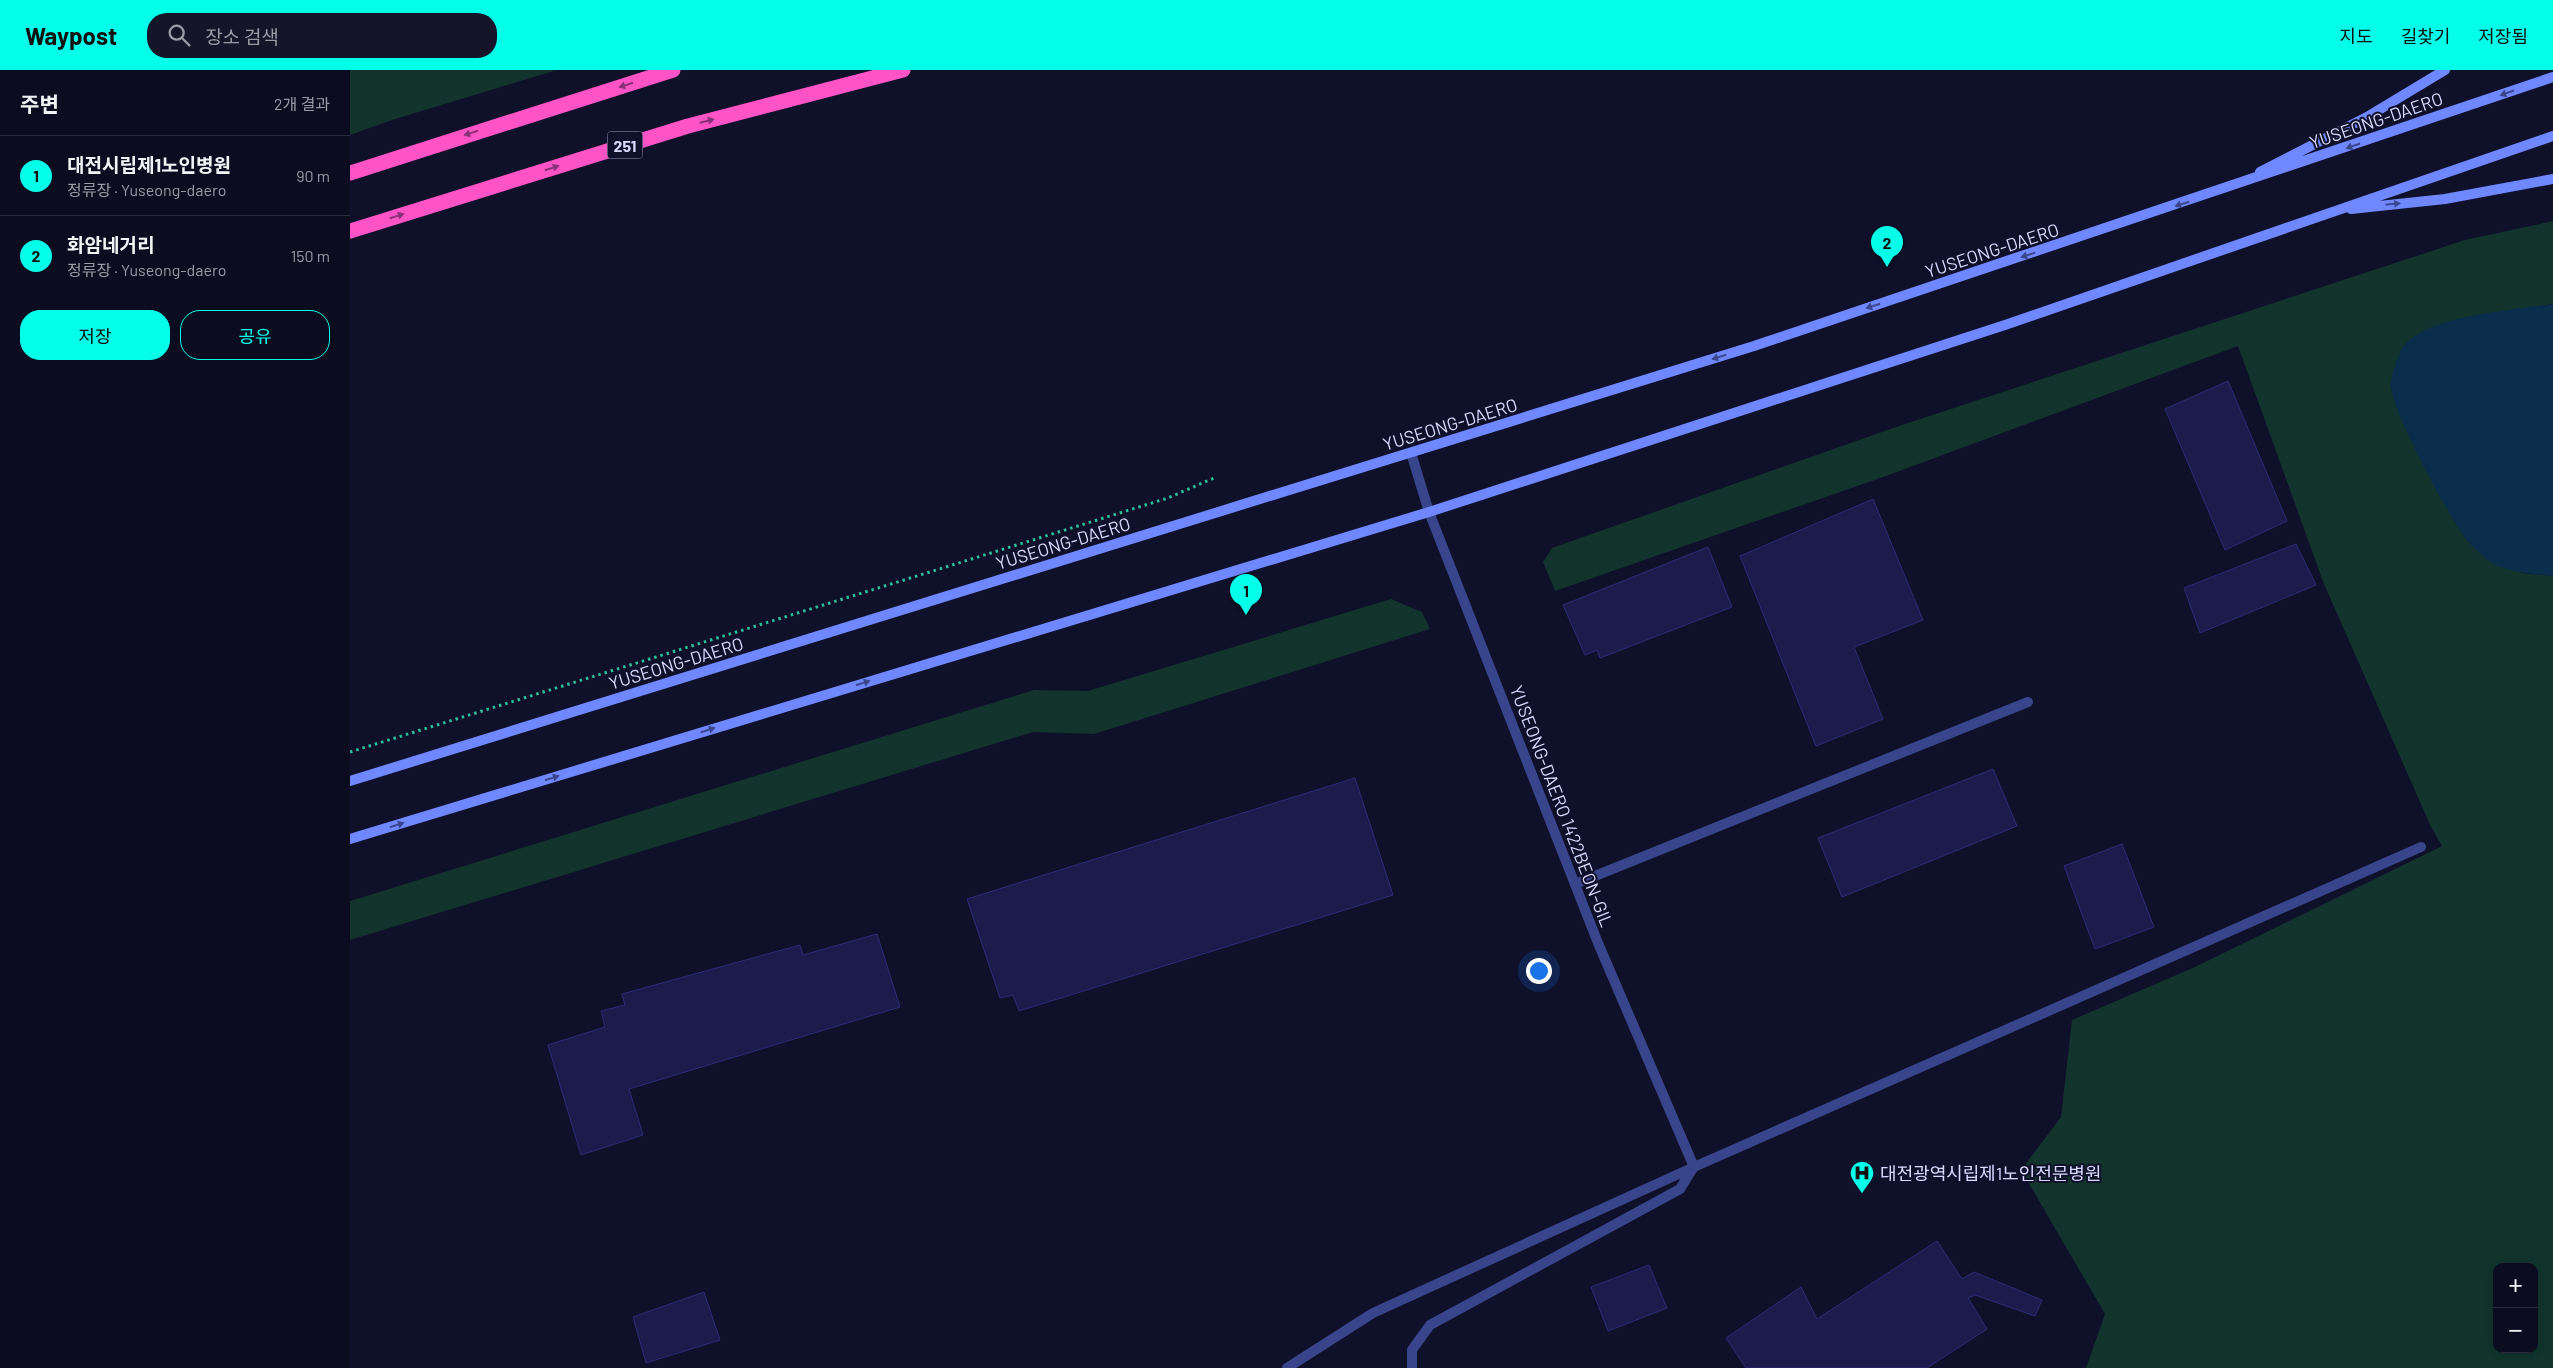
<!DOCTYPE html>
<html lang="ko">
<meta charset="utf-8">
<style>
:root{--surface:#0b0c20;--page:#141529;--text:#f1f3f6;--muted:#9a9ba5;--line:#2b2c3e;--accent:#04ffe9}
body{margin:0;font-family:Barlow,"Noto Sans KR",sans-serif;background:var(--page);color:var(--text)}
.controls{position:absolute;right:15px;bottom:15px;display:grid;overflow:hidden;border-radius:10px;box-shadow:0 2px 8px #0003}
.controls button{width:45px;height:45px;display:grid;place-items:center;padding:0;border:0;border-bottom:1px solid var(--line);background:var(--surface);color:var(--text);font:25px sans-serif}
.you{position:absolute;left:1188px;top:900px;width:18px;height:18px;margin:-12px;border:4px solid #fff;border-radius:50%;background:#1a73e8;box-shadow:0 0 0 8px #1a73e833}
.badge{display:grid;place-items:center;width:32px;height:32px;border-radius:50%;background:var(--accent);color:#111;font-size:16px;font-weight:700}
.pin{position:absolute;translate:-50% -41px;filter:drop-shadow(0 1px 2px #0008)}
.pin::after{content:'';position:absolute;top:26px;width:18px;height:15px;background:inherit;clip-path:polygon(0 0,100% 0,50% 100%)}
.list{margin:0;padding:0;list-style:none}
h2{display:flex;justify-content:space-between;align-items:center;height:65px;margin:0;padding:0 20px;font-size:21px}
h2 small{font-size:16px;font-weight:400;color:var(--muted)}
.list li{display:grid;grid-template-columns:32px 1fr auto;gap:15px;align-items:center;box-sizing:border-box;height:80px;padding:0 20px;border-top:1px solid var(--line)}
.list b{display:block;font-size:19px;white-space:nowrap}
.list p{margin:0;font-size:16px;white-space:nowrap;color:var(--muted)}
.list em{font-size:16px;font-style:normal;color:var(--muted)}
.actions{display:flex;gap:10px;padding:15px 20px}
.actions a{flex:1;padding:11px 0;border:1px solid var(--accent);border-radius:20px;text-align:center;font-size:18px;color:var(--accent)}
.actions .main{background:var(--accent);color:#111}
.icon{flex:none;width:28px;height:28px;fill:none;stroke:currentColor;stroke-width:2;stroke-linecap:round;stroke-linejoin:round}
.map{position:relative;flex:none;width:2203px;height:1298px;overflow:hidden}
header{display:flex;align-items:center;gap:30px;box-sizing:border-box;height:70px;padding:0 25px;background:var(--accent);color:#111}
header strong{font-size:24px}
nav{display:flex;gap:28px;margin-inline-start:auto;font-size:18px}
.search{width:350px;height:45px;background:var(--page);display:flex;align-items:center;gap:12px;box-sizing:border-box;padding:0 18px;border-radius:20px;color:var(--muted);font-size:19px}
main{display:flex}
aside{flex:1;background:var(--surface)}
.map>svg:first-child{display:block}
.green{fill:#12342d;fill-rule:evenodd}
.water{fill:#092d4a}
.building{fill:#1b1b4c;stroke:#2d2c78}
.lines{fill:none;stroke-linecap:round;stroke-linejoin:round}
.path{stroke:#2bc09b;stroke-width:3;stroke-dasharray:2.5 4;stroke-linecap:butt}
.service{stroke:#39458a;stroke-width:10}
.minor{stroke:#39458a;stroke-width:10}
.tertiary{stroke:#39458a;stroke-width:10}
.secondary{stroke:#6f87ff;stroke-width:10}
.motorway{stroke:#ff53c6;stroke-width:15}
.oneway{fill:#873278}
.oneway2{fill:#3a468a}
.labels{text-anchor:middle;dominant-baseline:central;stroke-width:4;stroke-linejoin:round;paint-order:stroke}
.shield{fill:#0f102a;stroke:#9c9ebf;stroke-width:1}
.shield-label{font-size:16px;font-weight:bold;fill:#d8dbff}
.street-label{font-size:18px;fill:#d8dbff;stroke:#0f102a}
.poi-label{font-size:18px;fill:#d8dbff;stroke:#0f102a;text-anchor:start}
</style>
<header>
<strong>Waypost</strong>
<div class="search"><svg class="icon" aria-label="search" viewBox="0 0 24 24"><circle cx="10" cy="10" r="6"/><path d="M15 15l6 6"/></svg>장소 검색</div>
<nav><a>지도</a><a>길찾기</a><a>저장됨</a></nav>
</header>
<main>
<aside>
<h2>주변<small>2개 결과</small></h2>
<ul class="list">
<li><span class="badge">1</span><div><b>대전시립제1노인병원</b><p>정류장 · Yuseong-daero</p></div><em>90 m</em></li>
<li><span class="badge">2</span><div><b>화암네거리</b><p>정류장 · Yuseong-daero</p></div><em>150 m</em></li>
</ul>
<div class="actions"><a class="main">저장</a><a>공유</a></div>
</aside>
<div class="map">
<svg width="2203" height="1298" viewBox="0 0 2203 1298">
<rect width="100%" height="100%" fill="#0f102a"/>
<path class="green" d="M0,0h207l-165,50 -42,15z
M2203,151v83l-98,16 -64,64 14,43 27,54 34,58 56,34 31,3v792h-467l19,-54 -84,-144 40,-53 11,-97 123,-53 247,-121 -11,-19 -107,-243 -86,-238 -352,130 -331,115 -12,-29 9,-14 347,-122 566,-186zM2147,1197h37v82h-37z
M1041,529l31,13 8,17 -336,105 -61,-2 -683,208v-39l684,-211 54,1z"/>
<path class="water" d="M2203,234v272c-19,-2 -42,-3 -59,-12 -9,-5 -22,-18 -28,-25 -16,-21 -78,-134 -75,-156 1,-9 7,-29 12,-36 24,-32 112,-37 150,-43z"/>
<path class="building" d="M1878,311l59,140 -62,29 -60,-141z
M1523,429l50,121 -69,27 29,72 -67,27 -76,-190z
M1946,474l20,41 -116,48 -16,-45z
M1358,477l24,60 -132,51 -3,-8 -12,5 -22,-50z
M1643,699l24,57 -175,71 -24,-59z
M1005,708l38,117 -374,116 -6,-16 -13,3 -33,-99z
M1772,774l32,83 -59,22 -31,-83z
M527,864l23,73 -271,82 14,46 -62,20 -33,-110 57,-18 -4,-16 24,-6 -3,-11 178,-49 3,10z
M1587,1171l25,38 12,-7 68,28 -7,16 -60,-21 -7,3 19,31 -60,39h-181l-20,-30 75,-51 16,32z
M1299,1195l18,43 -59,23 -17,-44z
M354,1222l16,48 -74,23 -13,-46z"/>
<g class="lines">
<path class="path" d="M0,682l818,-254 46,-20"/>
<path class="service" d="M937,1298l86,-55 321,-146 727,-320
M1062,1298v-18l18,-25 250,-136 13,-21"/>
<path class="minor" d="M1225,814l453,-182"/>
<path class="tertiary" d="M1061,383l18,59 169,431 96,224"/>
<path class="secondary" d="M1910,102l107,-55 78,-47
M2001,139l94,-10 108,-20
M0,711l1404,-435 799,-269
M0,769l1079,-327 576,-187 548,-189"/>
<path class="motorway" d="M0,103l323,-103
M0,161l338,-105 215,-56"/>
</g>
<defs><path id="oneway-solid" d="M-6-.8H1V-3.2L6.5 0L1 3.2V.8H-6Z" transform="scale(1.25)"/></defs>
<g class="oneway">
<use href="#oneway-solid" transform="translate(276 15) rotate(163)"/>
<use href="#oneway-solid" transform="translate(357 51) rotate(-14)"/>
<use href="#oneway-solid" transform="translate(121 63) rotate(163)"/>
<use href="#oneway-solid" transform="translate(202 98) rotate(-17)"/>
<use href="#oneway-solid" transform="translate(47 146) rotate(-17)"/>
</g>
<g class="oneway2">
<use href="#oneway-solid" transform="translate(2157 23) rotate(161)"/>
<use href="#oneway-solid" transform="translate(2003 76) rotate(161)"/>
<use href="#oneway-solid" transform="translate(1832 134) rotate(162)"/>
<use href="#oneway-solid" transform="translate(2043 134) rotate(-6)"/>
<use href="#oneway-solid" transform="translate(1678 185) rotate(162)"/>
<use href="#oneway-solid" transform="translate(1523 236) rotate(162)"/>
<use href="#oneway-solid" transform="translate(1369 287) rotate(163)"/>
<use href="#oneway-solid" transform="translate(513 613) rotate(-17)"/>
<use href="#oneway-solid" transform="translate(358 660) rotate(-17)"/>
<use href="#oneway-solid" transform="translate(202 708) rotate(-17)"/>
<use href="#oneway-solid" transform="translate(47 755) rotate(-17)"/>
</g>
<defs>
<symbol id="hospital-pin" viewBox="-11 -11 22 30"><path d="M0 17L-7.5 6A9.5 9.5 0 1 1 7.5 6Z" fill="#04ffe9" stroke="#0f102a"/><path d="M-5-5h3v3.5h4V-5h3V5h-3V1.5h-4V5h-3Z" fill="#111"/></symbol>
</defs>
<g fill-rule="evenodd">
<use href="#hospital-pin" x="1498" y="1089" width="28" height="38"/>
</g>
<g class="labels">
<rect class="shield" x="257.5" y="61.5" width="35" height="27" rx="4"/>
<g class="shield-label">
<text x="275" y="75">251</text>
</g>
<g class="street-label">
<text transform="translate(2026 50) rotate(-19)">YUSEONG-DAERO</text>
<text transform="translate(1642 180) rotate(-18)">YUSEONG-DAERO</text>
<text transform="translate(1100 354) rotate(-17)">YUSEONG-DAERO</text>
<text transform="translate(713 473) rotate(-17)">YUSEONG-DAERO</text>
<text transform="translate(326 593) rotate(-17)">YUSEONG-DAERO</text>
<text transform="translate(1212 736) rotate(69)">YUSEONG-DAERO 1422BEON-GIL</text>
</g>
<g class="poi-label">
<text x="1530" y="1103">대전광역시립제1노인전문병원</text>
</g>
</g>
</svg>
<div class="controls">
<button>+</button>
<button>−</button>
</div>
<div class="you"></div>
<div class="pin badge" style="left:896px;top:545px">1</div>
<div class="pin badge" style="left:1537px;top:197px">2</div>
</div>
</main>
